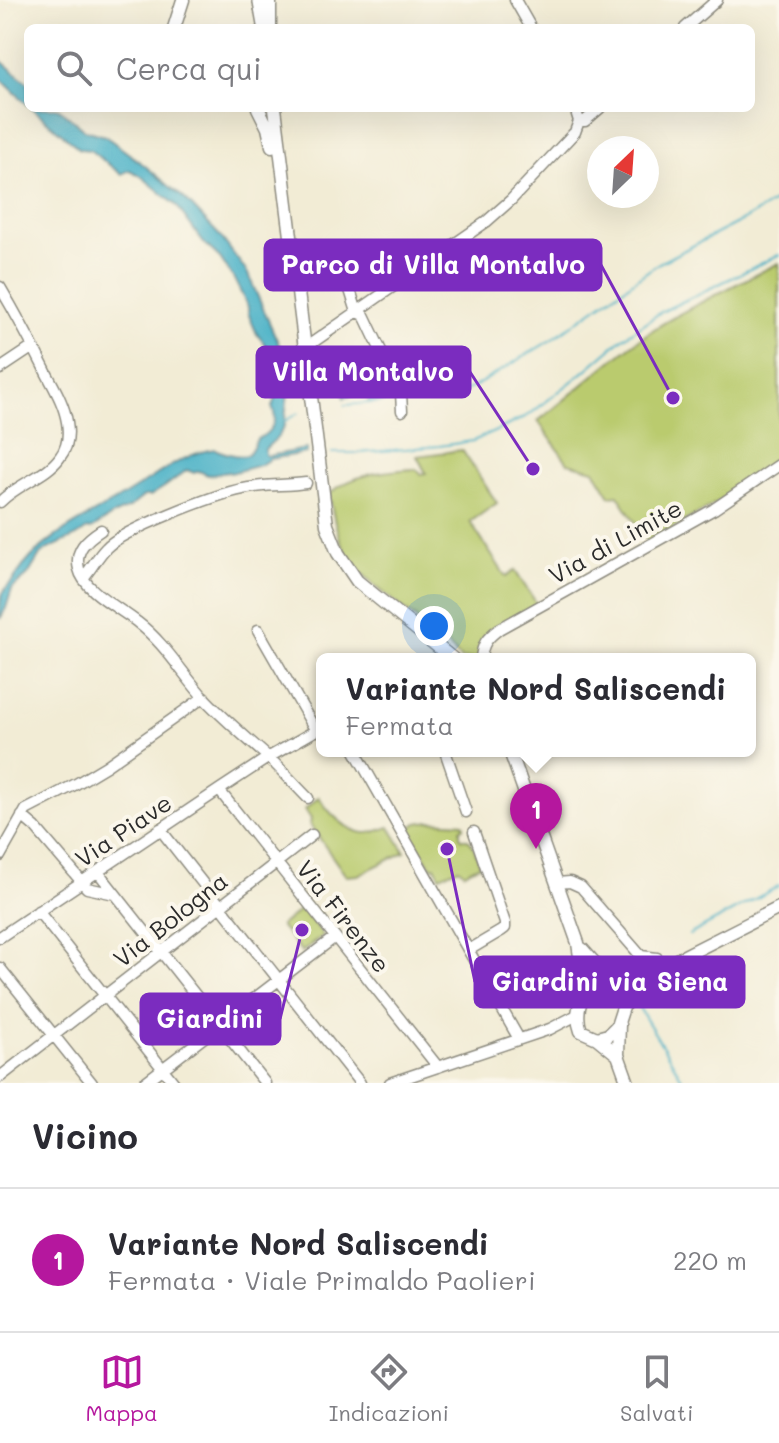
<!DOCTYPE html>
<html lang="it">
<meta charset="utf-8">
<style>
:root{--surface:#fff;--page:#f7f7f7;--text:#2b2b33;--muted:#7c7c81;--line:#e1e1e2;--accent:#b5179e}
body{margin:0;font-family:Mali,sans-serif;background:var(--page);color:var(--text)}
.compass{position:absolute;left:587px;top:136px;width:72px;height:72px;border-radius:50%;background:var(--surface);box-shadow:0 8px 32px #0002;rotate:25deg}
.you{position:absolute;left:434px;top:626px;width:28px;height:28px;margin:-20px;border:6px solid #fff;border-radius:50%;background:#1a73e8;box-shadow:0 0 0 12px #1a73e833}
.badge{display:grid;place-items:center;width:52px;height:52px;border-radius:50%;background:var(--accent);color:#fff;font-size:26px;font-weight:700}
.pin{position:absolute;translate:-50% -66px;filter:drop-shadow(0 2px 4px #0008)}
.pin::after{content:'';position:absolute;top:42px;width:28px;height:24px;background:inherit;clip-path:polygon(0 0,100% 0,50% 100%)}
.popup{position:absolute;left:316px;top:653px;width:440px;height:104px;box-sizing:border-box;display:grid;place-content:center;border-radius:12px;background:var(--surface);filter:drop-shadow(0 2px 6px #0005);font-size:26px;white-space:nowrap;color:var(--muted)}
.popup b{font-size:30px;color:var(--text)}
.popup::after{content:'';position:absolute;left:50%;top:100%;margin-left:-16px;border:16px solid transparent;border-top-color:var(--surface)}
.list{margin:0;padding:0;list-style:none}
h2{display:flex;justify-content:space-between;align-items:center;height:104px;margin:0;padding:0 32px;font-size:34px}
h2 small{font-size:26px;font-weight:400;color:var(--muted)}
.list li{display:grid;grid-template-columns:52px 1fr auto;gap:24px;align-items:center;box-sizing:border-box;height:144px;padding:0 32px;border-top:2px solid var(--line)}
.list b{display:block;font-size:30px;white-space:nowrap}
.list p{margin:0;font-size:26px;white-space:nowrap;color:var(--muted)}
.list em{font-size:26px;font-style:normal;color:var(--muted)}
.icon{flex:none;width:44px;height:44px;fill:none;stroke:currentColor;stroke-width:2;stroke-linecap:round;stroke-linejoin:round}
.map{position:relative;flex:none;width:779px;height:1083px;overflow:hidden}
.search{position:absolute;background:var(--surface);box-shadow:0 8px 32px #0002;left:24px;right:24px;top:24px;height:88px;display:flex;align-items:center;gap:20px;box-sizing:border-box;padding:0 28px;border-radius:12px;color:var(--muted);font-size:30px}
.sheet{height:248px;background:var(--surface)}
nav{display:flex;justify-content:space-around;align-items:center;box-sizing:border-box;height:112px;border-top:2px solid var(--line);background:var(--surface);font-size:22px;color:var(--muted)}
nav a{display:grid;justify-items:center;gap:4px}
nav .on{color:var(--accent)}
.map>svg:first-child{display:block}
.green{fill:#bacb6e;stroke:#727b4c;stroke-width:2}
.water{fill:#47b0c6;stroke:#396e78;stroke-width:2}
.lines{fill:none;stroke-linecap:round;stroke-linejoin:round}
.stream{stroke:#47b0c6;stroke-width:2}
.minor-casing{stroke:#8e8c80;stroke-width:13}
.major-casing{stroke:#8e8c80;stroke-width:15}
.minor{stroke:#fff;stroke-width:10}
.major{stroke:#fff;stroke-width:12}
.labels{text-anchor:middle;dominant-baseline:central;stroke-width:8;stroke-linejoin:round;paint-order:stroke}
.street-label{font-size:24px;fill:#2b2b2b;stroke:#fbf7ec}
.leader{fill:none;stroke:#7b2cbf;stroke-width:3}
.callout-dot{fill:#7b2cbf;stroke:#fbf7ec;stroke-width:3}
.callout{fill:#7b2cbf;stroke:#7b2cbf;stroke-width:3}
.callout-label{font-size:26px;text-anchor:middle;font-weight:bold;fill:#fff}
</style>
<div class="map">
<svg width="779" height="1083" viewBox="0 0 779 1083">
<rect width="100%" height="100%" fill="#fbf7ec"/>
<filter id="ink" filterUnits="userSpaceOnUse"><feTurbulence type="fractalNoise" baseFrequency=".0125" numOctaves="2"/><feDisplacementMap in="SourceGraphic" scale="16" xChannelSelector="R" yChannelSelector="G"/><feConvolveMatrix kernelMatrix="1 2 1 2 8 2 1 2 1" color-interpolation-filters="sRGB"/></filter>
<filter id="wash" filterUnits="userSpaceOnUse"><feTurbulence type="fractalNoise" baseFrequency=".006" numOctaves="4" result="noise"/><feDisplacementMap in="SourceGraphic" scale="32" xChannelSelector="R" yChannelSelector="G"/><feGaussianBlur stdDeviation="1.8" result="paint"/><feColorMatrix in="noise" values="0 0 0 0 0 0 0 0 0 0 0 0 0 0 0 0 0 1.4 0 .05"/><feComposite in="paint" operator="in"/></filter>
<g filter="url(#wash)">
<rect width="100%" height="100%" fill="#f2ecd5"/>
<path class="green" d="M779,263v197l-66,45 -65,37 -30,-47 -8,1 -16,-26 -26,-7 -30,-42c39,-30 75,-65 116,-92 40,-25 83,-45 125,-66z
M462,450l35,53 -27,19 36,55 9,-6 22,33 -41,26 -18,29h-17l-12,-13 -76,-62 -12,-12 -13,-17 -7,-13 -6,-19 -6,-29c24,-21 57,-23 87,-25l5,5 5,-1 -9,-17z
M319,797c9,15 27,34 45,36 9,1 18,-4 26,-6l15,25 -47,23 -12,1 -36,-51 1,-6 -6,-10z
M430,821l33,2 1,4 -4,3v6l3,3h5l5,6 7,20 -16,8 -5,-5 -19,8 -5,-10 -4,1 -23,-38 9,-6z
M302,908l21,27 -21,17 -22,-26z"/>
<path class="water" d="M0,60l28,23v22l-28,-27z
M32,108h26l27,22 20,6 39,29 42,35 34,36 27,36 37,84 5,29 -5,41 -5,10 -14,13v6l3,1 37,-7h2v4l-37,6 -10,6 -29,8 -2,-1 -21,3 -9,-4 -5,2 -7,-3 -21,16 -16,10h-6l-15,12 -14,6 -25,16 -3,-1 -10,7 -29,13 -8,6 -12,20 -16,14 -6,19 -6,11c0,-8 0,-17 2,-24 3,-8 10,-12 14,-19 28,-42 72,-57 112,-83 27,-16 55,-40 87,-44 6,3 25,9 32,6 3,-2 8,-12 10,-16 14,-6 22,-19 15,-32l5,-15v-13l-6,-21 -5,-12 -9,-12 -9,-21v-6l-14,-28 -14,-21 -17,-16 -27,-37 -35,-29 -11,-6 -9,4 -31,-24 -10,-1z
M344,382l17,4 13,-1 12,11 -1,6 -17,1v-12l-24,7z"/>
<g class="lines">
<path class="stream" d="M404,401l48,-5 22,-9 77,-47 108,-77 88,-45 32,-19
M345,405l53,-4
M285,421l13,-8
M332,453h27l80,-7 34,-5 21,-9 35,-17 51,-40 43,-37 38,-26 118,-57
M689,935l90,-49
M638,1006l47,77"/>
</g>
</g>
<g filter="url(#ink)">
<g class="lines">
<defs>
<path id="minor" d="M515,0l16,28
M685,28l32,-28
M579,121h6l15,-13
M309,260l21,-10 9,5 18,57 7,3 37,78 1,18
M0,287c16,27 31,55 45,83 8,16 19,33 22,52 2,12 1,25 -7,35 -13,19 -43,27 -60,45
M312,343l174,-121 25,-22 64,-68 4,-11 -4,-13
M0,369l33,-22
M101,530c-14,9 -27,20 -22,39 5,22 41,39 58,53 29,22 45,52 69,78 20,21 42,39 63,58 14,13 26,27 39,40
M83,578c9,-10 14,-21 23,-30 16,-18 111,-54 137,-59 21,-5 42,-3 63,-6
M258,630l58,101
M481,659c1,-15 6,-21 18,-30l215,-120 65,-44
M355,751l164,288
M445,751l21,61
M219,790l219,277
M22,816l13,11 52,61 28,6
M160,829l200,254
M0,856l26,-46 50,-26 30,-18 98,-69
M98,872l167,211
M557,883l13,-1 11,5 60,69 16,2 7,9
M38,911l136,172
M0,937l219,-147 50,-33 53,-30
M469,950l32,-19 4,-3v-5l-31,-91
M0,968l92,115
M0,1077l312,-242
M144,1083l191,-146
M390,1083l160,-54 27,-14"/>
<path id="major" d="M259,0l5,28
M174,28l9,-28
M270,28v-28
M258,108l10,20 4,18
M275,108l52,417 11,28 19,28 96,78
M510,751l68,192 7,49
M582,949l16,18 25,16 4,12 -10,31 -9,9 -11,3
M607,974c-23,6 -34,36 -26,57l16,7 21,17
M620,980h15l14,-6 130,-66
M627,999l11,-11 19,-10
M619,1024l-1,31 10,28"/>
</defs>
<use href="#minor" class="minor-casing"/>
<use href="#major" class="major-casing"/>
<use href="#minor" class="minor"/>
<use href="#major" class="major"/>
</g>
</g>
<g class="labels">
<g class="street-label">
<text transform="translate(615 541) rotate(-29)">Via di Limite</text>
<text transform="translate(123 830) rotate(-34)">Via Piave</text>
<text transform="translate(344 916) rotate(52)">Via Firenze</text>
<text transform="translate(170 919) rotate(-38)">Via Bologna</text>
</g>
</g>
<path class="leader" d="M673 398L601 265M533 469L470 372M447 849L475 982M302 930L280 1019"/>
<g class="callout-dot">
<circle cx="673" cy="398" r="8"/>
<circle cx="533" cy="469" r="8"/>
<circle cx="447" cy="849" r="8"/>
<circle cx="302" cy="930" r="8"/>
</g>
<g class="callout">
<rect x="265" y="240" width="336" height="50" rx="8"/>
<rect x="257" y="347" width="213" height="50" rx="8"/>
<rect x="475" y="957" width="269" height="50" rx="8"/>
<rect x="141" y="994" width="139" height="50" rx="8"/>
</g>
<g class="callout-label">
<text x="433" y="274">Parco di Villa Montalvo</text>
<text x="363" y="381">Villa Montalvo</text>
<text x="610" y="991">Giardini via Siena</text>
<text x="210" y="1028">Giardini</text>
</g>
</svg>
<svg class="compass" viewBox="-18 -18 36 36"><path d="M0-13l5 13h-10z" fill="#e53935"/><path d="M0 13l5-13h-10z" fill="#7c7c81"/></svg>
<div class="you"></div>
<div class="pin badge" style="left:536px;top:849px">1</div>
<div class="popup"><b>Variante Nord Saliscendi</b>Fermata</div>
<div class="search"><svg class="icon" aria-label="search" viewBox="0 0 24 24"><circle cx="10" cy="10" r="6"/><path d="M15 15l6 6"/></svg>Cerca qui</div>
</div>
<section class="sheet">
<h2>Vicino<small></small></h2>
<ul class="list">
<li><span class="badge">1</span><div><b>Variante Nord Saliscendi</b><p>Fermata · Viale Primaldo Paolieri</p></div><em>220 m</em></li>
</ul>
</section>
<nav>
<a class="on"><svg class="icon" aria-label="map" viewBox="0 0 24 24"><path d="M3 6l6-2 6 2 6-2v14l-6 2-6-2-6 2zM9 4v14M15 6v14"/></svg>Mappa</a>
<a><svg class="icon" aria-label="directions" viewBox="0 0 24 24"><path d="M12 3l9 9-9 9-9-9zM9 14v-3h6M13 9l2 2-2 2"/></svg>Indicazioni</a>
<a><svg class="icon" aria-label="saved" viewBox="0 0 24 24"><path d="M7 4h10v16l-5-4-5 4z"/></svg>Salvati</a>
</nav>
